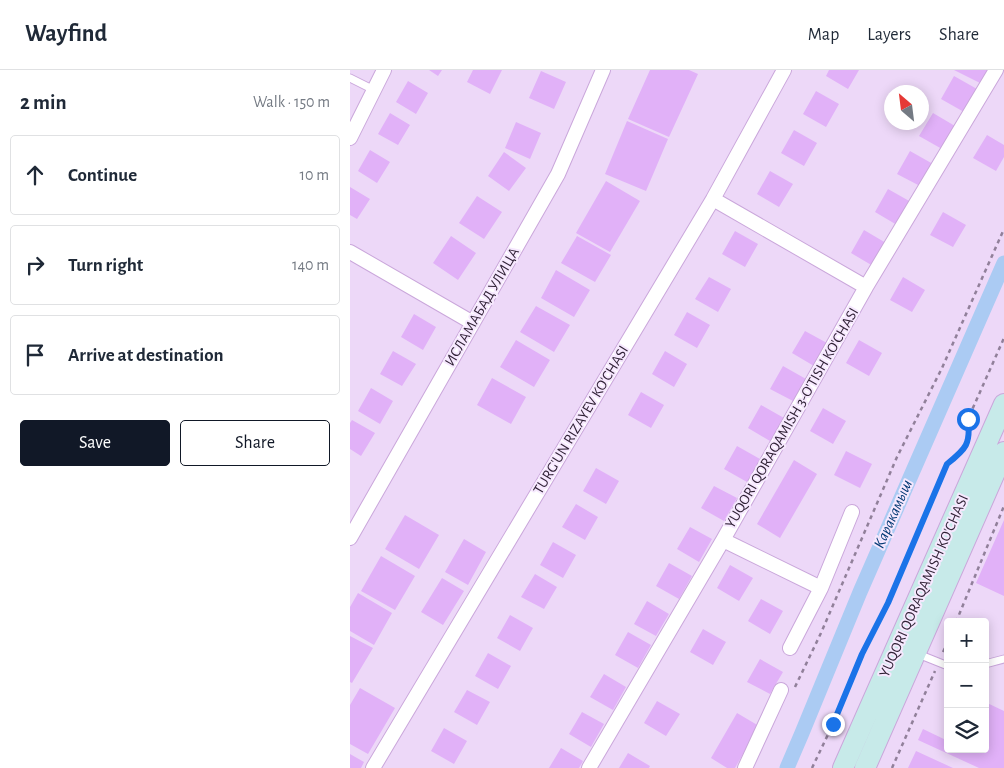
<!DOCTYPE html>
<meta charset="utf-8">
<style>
:root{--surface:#fff;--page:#f6f6f7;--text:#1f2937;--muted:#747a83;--line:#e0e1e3;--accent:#111827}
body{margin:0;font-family:"Alegreya Sans",sans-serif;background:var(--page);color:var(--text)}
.controls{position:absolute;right:15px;bottom:15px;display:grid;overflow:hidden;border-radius:5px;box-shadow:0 2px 12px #0003}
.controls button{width:45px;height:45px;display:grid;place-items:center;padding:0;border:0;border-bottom:1px solid var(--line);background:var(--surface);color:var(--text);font:25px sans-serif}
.compass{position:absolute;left:534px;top:15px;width:45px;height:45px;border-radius:50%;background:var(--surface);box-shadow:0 2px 12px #0003;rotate:332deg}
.stop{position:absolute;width:15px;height:15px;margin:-11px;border:4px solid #1a73e8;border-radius:50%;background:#fff}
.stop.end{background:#1a73e8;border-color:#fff;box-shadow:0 1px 5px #0008}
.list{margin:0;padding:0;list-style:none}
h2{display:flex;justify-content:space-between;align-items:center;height:65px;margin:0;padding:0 20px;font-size:21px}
h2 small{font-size:16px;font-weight:400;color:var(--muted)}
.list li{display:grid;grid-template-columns:32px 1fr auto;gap:15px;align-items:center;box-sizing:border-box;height:80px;margin:0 10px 10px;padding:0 10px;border:1px solid var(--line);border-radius:5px}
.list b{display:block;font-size:19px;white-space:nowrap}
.list em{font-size:16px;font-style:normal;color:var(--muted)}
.actions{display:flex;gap:10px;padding:15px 20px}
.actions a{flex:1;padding:11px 0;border:1px solid var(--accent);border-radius:5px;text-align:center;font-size:18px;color:var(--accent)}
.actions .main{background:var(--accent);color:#fff}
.icon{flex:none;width:28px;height:28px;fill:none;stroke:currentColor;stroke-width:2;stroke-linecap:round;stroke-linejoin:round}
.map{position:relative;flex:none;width:654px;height:698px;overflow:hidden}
header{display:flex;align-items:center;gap:30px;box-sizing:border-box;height:70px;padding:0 25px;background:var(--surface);border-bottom:1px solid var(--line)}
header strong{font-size:24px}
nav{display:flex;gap:28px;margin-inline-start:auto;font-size:18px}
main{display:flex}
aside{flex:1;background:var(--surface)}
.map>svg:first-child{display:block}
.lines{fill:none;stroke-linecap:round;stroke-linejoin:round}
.canal{stroke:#abcbf3;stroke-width:15}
.building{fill:#e1b1f8}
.service-casing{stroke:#caa7db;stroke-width:9}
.minor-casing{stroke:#caa7db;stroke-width:16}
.secondary-casing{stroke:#caa7db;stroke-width:22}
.path{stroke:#91809a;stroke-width:2.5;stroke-dasharray:4 4;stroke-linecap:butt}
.service{stroke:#fff;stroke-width:7}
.minor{stroke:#fff;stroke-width:14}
.secondary{stroke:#c7eae9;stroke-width:20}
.route{stroke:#1a73e8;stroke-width:6}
.labels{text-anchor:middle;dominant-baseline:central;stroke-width:4;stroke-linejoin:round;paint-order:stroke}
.street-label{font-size:15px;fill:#302236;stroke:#f6e8fe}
.water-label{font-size:16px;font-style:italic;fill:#033a74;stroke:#f6e8fe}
</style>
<header>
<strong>Wayfind</strong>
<nav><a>Map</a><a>Layers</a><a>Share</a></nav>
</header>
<main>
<aside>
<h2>2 min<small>Walk · 150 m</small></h2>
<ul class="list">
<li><svg class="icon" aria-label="ahead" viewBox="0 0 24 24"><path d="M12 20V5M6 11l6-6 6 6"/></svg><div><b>Continue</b></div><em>10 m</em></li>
<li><svg class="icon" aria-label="right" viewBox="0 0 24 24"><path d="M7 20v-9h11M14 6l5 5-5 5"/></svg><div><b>Turn right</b></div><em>140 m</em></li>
<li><svg class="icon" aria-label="arrive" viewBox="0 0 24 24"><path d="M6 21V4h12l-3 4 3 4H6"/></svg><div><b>Arrive at destination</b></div></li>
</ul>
<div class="actions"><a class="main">Save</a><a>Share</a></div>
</aside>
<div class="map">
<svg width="654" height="698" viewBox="0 0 654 698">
<rect width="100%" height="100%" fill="#edd8f8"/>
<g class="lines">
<path class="canal" d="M437,698l15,-35 58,-141 144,-329"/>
</g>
<path class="building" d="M79,0h13l-4,6z
M123,0h29l-12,24 -23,-12z
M300,0h39l9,4 -29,63 -41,-18z
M479,0h30l-11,19 -22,-13z
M604,0h35l-7,14z
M191,1l25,11 -12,27 -25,-11z
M604,6l23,13 -13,23 -23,-13z
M58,11l20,12 -12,21 -20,-12z
M466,21l23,13 -13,23 -23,-13z
M40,43l20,12 -12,20 -20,-11z
M583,43l22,13 -13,23 -23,-13z
M277,51l41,18 -22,52 -41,-17z
M166,52l25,11 -11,26 -25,-11z
M444,60l23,13 -13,23 -23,-13z
M637,65l17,10v12l-8,14 -23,-13z
M20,80l20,12 -13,21 -19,-12z
M560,81l23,13 -13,22 -23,-12z
M154,82l22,16 -17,23 -21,-15z
M420,101l23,13 -14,23 -22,-13z
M256,111l34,20 -30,51 -34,-19z
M0,117l20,12 -13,20 -7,-4z
M538,119l23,13 -14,23 -22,-13z
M127,126l25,16 -18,27 -25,-16z
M593,142l23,13 -13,22 -23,-12z
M514,160l22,13 -13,23 -22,-13z
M385,161l23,13 -13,23 -23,-13z
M101,166l25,17 -18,27 -25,-17z
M227,166l34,19 -16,27 -34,-19z
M206,200l34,20 -16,27 -33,-19z
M359,207l22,12 -13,23 -23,-13z
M553,207l22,13 -13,22 -22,-12z
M186,236l34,19 -16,27 -34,-20z
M337,242l23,13 -13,23 -23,-13z
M64,244l22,13 -13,23 -22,-13z
M455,261l22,12 -13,23 -22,-13z
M166,270l34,20 -16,27 -34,-20z
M509,270l23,13 -13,23 -23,-13z
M43,281l23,13 -14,22 -22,-12z
M315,281l22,13 -13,23 -22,-13z
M433,296l23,13 -13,22 -23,-12z
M142,308l34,19 -15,27 -34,-19z
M21,318l22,13 -13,23 -22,-13z
M291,322l23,13 -13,23 -23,-13z
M411,335l23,13 -14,23 -22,-13z
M473,338l23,13 -13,23 -23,-13z
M2,350l23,13 -14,23 -11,-7v-26z
M387,376l23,13 -13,23 -23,-13z
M496,381l26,13 -12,24 -26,-13z
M444,390l23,14 -37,64 -23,-14z
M246,398l23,13 -13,23 -23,-13z
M364,416l23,12 -13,23 -23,-13z
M226,434l22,13 -13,23 -23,-13z
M55,445l34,20 -20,34 -34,-20z
M654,450v76l-28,-13z
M340,457l22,12 -13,23 -22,-13z
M114,469l22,13 -18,33 -23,-13z
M203,472l23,13 -13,23 -23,-13z
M31,486l34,20 -20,34 -34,-19z
M319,493l23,13 -13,23 -23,-13z
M380,495l23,13 -14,23 -22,-13z
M185,504l22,13 -13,22 -23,-12z
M92,508l22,13 -21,34 -22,-13z
M8,523l34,20 -18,32 -24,-14v-24z
M411,529l22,12 -13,23 -22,-13z
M297,531l22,13 -13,22 -22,-12z
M160,545l23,13 -13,23 -23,-13z
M353,559l23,13 -13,23 -23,-13z
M278,562l23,13 -13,23 -23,-13z
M0,566l23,12 -21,35 -2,-1z
M138,583l23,13 -13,23 -23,-13z
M410,589l23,13 -13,22 -23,-12z
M254,604l22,13 -13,23 -23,-13z
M10,618l35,20 -27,46 -18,-10v-39z
M117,620l23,12 -13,23 -23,-13z
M307,631l23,13 -14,22 -22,-13z
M635,632l19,9v57h-25l-61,-28 5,-11 25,12v8h37z
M232,642l22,12 -13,23 -22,-13z
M387,643l22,13 -24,42h-8l-16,-10z
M94,658l23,13 -13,23 -23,-13z
M211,678l22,13 -4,7h-30z
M566,681l37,17h-45z
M278,683l22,13 -1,2h-30z
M0,684l14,8 -3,6h-11z"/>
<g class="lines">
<defs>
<path id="service" d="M0,8l24,12
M568,584l30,12
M635,594l19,-5"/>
<path id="minor" d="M0,68l34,-68
M363,129l153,88
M0,182l123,71
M0,468l208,-364 45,-104
M373,470l98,48
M440,578l31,-60 31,-76
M23,698l340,-569 71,-129
M239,698l134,-228 143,-253 130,-217
M395,698l36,-78"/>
<path id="secondary" d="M493,698l161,-364
M515,698l139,-316"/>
</defs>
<use href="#service" class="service-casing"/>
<use href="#minor" class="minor-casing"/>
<use href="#secondary" class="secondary-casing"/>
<path class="path" d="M618,369l2,-5 -2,-15 36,-81
M606,552l48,-116
M593,582l5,-10
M445,617l26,-54 76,-176 45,-89 62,-139
M462,698l21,-44 29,-70 26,-51 59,-139 17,-15
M542,698l43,-97"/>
<use href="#service" class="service"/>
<use href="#minor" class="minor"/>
<use href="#secondary" class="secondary"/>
</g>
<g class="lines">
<path class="route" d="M483,654l29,-70 26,-51 59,-139c19,-15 24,-20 21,-45"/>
</g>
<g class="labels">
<g class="street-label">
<text transform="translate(132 237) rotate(-60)">ИСЛАМАБАД УЛИЦА</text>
<text transform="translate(442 348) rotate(-60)">YUQORI QORAQAMISH 3-O'TISH KO'CHASI</text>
<text transform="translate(231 350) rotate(-59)">TURG'UN RIZAYEV KO'CHASI</text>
<text transform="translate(574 516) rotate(-66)">YUQORI QORAQAMISH KO'CHASI</text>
</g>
<g class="water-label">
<text transform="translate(543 444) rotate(-66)">Каракамыш</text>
</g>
</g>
</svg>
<div class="controls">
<button>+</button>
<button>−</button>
<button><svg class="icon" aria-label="layers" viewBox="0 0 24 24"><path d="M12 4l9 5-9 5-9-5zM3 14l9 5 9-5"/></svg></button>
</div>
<svg class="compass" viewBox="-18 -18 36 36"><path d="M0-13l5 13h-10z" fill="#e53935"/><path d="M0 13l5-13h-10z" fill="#747a83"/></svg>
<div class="stop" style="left:618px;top:349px"></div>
<div class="stop end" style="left:483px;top:654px"></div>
</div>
</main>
